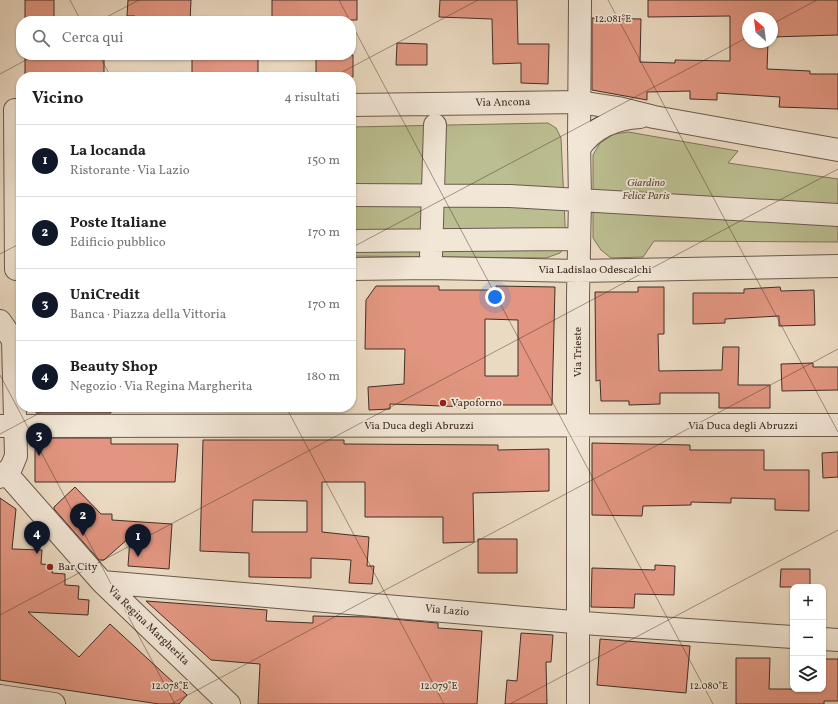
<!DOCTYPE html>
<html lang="it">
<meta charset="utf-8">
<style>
:root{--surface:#fff;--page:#f2f2f2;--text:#202124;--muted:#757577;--line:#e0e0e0;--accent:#111827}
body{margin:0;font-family:Vollkorn,serif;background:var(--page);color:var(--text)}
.controls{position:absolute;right:12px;bottom:12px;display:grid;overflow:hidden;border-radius:8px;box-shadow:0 1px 3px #0004}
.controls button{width:36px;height:36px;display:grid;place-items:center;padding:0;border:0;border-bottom:1px solid var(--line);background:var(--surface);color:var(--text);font:20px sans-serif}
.compass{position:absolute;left:742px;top:12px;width:36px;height:36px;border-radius:50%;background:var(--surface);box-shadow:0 1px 3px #0004;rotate:332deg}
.you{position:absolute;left:495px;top:297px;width:14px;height:14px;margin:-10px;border:3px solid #fff;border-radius:50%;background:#1a73e8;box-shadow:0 0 0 6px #1a73e833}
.badge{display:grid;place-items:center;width:26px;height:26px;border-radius:50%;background:var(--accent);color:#fff;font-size:13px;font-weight:700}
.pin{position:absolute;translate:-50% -33px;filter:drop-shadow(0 1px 2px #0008)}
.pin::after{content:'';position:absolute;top:21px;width:14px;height:12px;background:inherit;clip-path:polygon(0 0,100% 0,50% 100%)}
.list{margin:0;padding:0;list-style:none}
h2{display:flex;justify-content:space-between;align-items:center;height:52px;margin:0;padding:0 16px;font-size:17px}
h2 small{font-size:13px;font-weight:400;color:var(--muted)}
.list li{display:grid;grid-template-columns:26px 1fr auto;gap:12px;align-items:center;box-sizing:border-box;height:72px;padding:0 16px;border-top:1px solid var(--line)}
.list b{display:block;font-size:15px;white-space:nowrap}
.list p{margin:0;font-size:13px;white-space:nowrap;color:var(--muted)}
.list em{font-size:13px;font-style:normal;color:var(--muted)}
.icon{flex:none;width:22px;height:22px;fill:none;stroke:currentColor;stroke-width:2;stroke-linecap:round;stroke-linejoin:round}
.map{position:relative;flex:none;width:838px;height:704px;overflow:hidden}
.search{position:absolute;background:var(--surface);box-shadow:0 1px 3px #0004;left:16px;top:16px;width:340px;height:44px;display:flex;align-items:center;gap:10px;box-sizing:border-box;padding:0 14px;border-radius:16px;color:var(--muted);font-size:15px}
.panel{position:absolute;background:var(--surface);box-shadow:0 1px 3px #0004;left:16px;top:72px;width:340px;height:340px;border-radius:16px}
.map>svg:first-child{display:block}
.green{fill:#bbbe90;stroke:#7e765c}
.building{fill:#e29681;stroke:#402e27;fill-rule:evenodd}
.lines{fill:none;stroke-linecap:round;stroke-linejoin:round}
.minor-casing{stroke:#6b594e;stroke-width:24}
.minor{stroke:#f2e7d7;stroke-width:22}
.ticks{fill:none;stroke:#402e27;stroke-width:1;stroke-opacity:0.45}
.poi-dot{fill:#8f2418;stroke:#f2e7d7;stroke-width:1.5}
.labels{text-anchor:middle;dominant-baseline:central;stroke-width:3.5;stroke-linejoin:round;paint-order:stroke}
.street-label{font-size:11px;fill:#402e27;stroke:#f2e7d7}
.park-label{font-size:11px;font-style:italic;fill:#594b3c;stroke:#f2e7d7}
.poi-label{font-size:11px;fill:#402e27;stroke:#f2e7d7;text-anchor:start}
.ticks-label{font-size:10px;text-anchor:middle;fill:#402e27;stroke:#f2e7d7;stroke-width:3.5;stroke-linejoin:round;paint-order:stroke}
</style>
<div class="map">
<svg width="838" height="704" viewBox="0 0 838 704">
<rect width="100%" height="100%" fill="#ebdac2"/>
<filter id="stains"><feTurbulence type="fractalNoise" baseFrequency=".005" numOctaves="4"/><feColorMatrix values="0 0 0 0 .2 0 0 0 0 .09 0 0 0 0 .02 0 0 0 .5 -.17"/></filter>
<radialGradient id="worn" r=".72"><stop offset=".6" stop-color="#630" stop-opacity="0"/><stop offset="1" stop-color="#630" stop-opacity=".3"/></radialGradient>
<path class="green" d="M548,123l8,5 5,10 5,107 -6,8 -14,5 -195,-2v-129z
M628,132l110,19 -10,12 110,16v63l-184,-1 -11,16 -32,1 -10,-8 -8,-12v-83l7,-12 14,-9z"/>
<path class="building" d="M25,0h29v21h-29z
M128,0h63l-1,21h-55v-5h-8z
M272,0h85v20l-85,1z
M440,0h77l1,44h31l-1,40 -27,-1v-20l-28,1 -1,-45 -53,-2z
M648,0h190v35l-66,2v-19h-24v24h20l-1,27 43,2v3h28v35l-59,-2 1,-10 -63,-4v7l-27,-1v-8l-43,1v8l-55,-10v-72l49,1 -1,43 35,1v-3l55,1v-45l-82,1z
M397,43l30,1v21h-31z
M25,55h79v22h-79z
M192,55h66v22h-66z
M316,55h37v22h-37z
M376,286h63v4h57v-4l59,1 -3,118h-84v2l-78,-3v5l-21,1 -1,-23 36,-3 1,-35h-40l1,-49zM485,319l33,1v56h-33z
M638,287h26v47h-6l1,37 63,-1 1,-23h16l-1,38h32v23h-51v-15h-59v11l-31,1v-4h-28l-1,-21 -4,1 -1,-89h43z
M780,287l1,4 33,-1 1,35 -36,1v-10l-54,3v4l-32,1v-31h51v-4z
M813,363v4h25v23l-56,1 -1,-27z
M36,407h75v6h-75z
M35,438h76v6h67l-3,38h-140z
M203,440h141v4l154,1v5l51,-1v42l-76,2 1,49 -31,1v-26h-78v-35h-43v50l47,5 -2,29h7l-2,18 -23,-1 2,-23 -16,-1 -24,-1v20l-62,-1v-24l-49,-2zM253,500l54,1v31h-55z
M592,443l98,2v5h74v20h45v41l-34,-1v-11l-44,-1v5l-40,-1v3l-48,1 -1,10 -50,-1z
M838,452v25l-15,1 -1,-25z
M75,487l26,27h11v6l60,4 -3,45 -41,-3 2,-29 -26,23h-5l-45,-51v-2z
M0,498l16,11 -4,40 30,1 -1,14 12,1 -1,8 13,1v11l14,1 -1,13 11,1 -1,15 -60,-3 51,45 31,-33 77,71 -8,9h-20l-159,-24z
M478,539h39v34h-39z
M655,565l20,1 -1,29 -39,-1 -1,14 -43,-1 1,-39 63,2z
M781,569h29v18h-30z
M146,601l121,9 -1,11 47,2v-7l57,1 68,6v5l44,3 -5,73h-219l2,-40 -49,-4z
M521,633l32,2 -2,27h-5l1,42h-42l2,-24 10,1z
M600,639l90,7 -4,47 -89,-8z
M736,658h34l-1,31h54v-30h15v42h-14v3h-88z"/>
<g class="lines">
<defs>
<path id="minor" d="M351,105l228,-3 39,6 36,9 184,33
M15,110l1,159
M579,149c13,-21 37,-31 61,-32
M351,195l159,1 328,19
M351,241l222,-2
M431,255l4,-130
M351,269l79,-1 148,3 260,-5
M0,321l13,19 3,116 -5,12 -11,9
M0,426l838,-1
M6,473l96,109 127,122
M102,582l495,42 196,13
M823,639l15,1
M0,696l54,8
M578,704v-408l2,-96 -1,-58 1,-142"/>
</defs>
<use href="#minor" class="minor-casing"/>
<use href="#minor" class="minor"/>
</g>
<path class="ticks" d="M70,0l11,21M339,0l11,21M608,0l230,432M99,21l40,-21M351,23l362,681M772,24l45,-24M99,55l12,22M0,74l35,-19M333,77l145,-77M351,248l397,-211M0,254l21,-11M0,375l175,329M286,407l158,297M0,434l51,-27M0,615l838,-446M171,704l667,-355M510,704l328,-174"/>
<g class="poi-dot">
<circle cx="443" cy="403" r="4"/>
<circle cx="50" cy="567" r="4"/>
</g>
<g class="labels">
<g class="street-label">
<text transform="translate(503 103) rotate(-1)">Via Ancona</text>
<text x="595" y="270">Via Ladislao Odescalchi</text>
<text transform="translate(578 352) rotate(-90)">Via Trieste</text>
<text x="419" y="426">Via Duca degli Abruzzi</text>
<text x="743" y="426">Via Duca degli Abruzzi</text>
<text transform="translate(447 611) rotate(5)">Via Lazio</text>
<text transform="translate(148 626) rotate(44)">Via Regina Margherita</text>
</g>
<g class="park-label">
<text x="646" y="183">Giardino<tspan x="646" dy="13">Felice Paris</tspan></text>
</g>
<g class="poi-label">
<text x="451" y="403">Vapoforno</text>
<text x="58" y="567">Bar City</text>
</g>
</g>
<g class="ticks-label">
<text x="613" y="22">12.081°E</text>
<text x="170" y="689">12.078°E</text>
<text x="439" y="689">12.079°E</text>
<text x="709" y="689">12.080°E</text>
</g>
<rect width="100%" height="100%" filter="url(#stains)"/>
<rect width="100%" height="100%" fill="url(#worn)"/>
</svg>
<div class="controls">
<button>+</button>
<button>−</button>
<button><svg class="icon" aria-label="layers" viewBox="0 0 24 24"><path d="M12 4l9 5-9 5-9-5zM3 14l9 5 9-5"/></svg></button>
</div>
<svg class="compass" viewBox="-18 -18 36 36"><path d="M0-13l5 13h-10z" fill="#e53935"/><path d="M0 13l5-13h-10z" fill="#757577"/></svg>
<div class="you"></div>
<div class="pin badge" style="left:138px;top:557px">1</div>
<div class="pin badge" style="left:83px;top:536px">2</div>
<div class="pin badge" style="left:39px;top:456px">3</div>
<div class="pin badge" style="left:37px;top:554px">4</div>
<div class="search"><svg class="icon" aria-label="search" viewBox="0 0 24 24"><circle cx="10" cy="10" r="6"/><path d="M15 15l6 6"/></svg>Cerca qui</div>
<section class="panel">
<h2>Vicino<small>4 risultati</small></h2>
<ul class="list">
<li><span class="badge">1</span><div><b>La locanda</b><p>Ristorante · Via Lazio</p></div><em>150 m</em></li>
<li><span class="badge">2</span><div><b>Poste Italiane</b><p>Edificio pubblico</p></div><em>170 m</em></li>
<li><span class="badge">3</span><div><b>UniCredit</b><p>Banca · Piazza della Vittoria</p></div><em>170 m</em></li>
<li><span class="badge">4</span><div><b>Beauty Shop</b><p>Negozio · Via Regina Margherita</p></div><em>180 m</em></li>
</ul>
</section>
</div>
